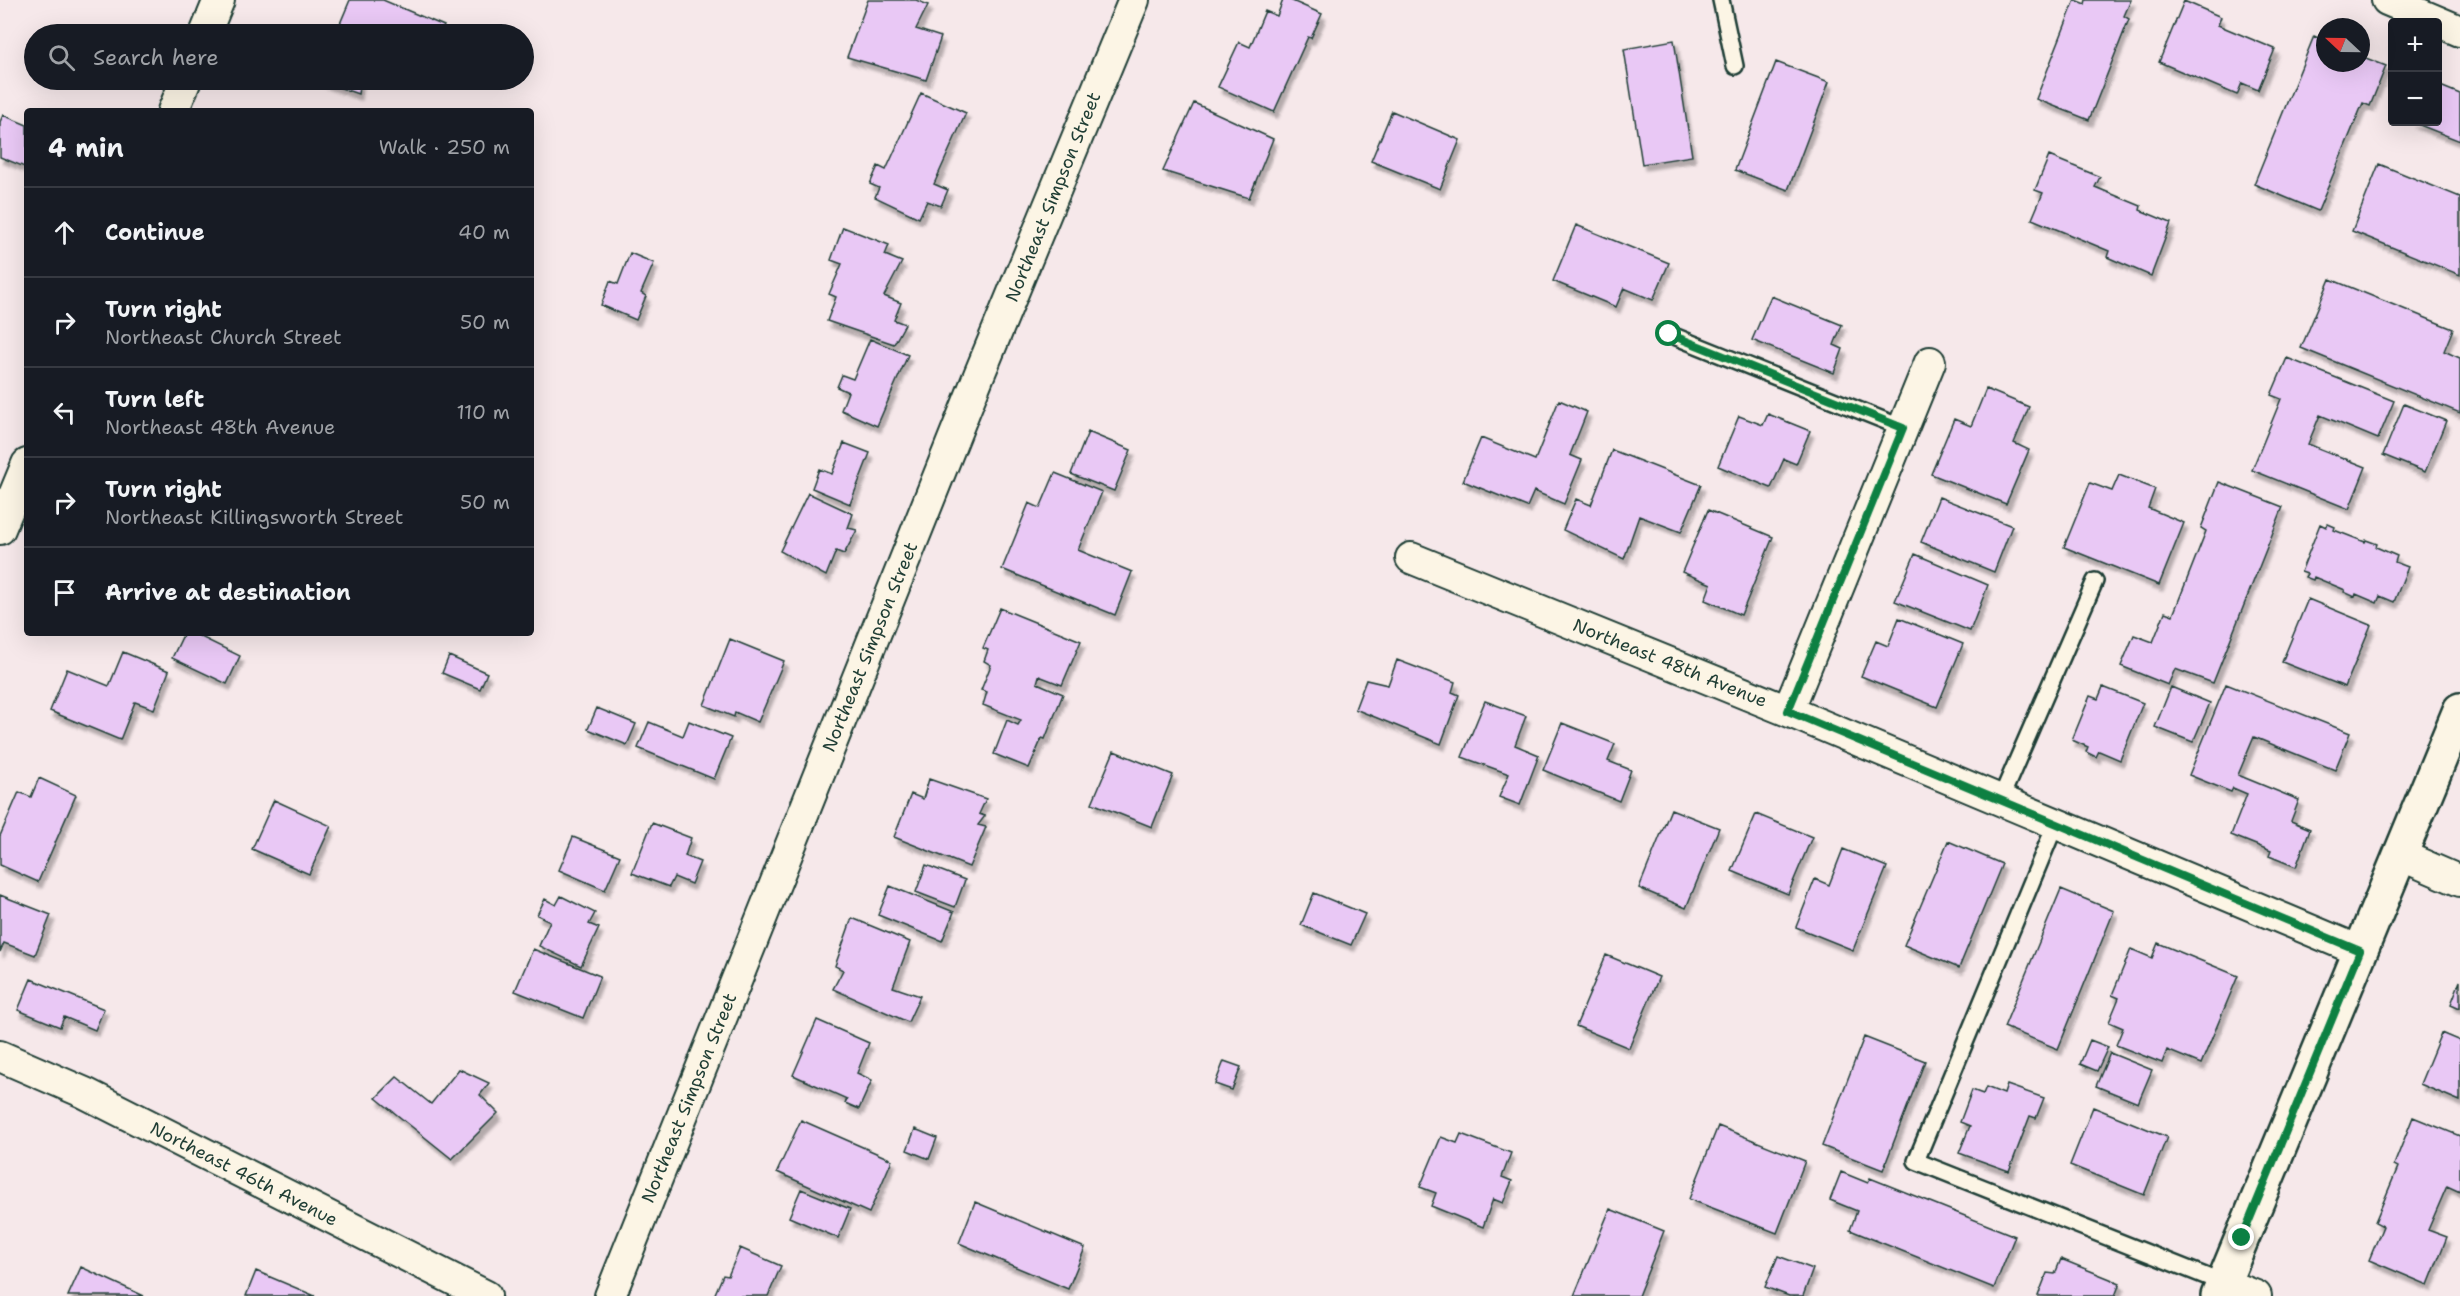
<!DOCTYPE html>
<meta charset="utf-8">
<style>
:root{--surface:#171b24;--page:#242831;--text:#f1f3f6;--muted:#9ea1a6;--line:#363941}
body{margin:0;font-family:"Shantell Sans",sans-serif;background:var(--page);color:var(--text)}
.controls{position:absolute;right:18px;top:18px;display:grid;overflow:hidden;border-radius:6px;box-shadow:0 6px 24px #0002}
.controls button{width:54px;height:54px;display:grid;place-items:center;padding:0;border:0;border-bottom:2px solid var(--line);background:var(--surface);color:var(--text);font:30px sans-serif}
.compass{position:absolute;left:2316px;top:18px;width:54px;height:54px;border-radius:50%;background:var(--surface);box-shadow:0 6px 24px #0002;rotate:292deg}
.stop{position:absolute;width:18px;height:18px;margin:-14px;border:4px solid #0b8043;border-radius:50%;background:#fff}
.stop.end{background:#0b8043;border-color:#fff;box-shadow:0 2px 6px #0008}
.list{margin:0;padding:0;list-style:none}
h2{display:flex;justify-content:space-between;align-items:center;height:78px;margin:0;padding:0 24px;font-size:26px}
h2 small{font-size:20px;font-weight:400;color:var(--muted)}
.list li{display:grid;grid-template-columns:39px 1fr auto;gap:18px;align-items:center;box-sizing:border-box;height:90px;padding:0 24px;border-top:2px solid var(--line)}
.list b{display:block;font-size:22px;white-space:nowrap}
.list p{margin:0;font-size:20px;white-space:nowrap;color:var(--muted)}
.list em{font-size:20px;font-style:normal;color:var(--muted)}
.icon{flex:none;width:33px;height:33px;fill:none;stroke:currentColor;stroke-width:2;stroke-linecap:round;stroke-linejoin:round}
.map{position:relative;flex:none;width:2460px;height:1296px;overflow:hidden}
.search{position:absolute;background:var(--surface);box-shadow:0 6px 24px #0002;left:24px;top:24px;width:510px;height:66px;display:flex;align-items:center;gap:15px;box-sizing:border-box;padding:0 21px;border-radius:33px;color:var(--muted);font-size:22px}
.panel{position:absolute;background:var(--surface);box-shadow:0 6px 24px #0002;left:24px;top:108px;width:510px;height:528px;border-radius:6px}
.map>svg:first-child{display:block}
.building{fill:#e9c8f5;stroke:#1f3d34;stroke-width:1.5;filter:url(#shadow)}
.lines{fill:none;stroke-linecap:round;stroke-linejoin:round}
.lane-casing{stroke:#1f3d34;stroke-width:20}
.street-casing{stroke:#1f3d34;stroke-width:34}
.secondary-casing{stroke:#1f3d34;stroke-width:38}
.lane{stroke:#fcf5e5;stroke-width:15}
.street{stroke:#fcf5e5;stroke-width:30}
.secondary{stroke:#fcf5e5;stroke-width:33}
.route{stroke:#0b8043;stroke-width:8}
.labels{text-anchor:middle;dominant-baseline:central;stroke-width:6;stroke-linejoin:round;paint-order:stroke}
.street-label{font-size:18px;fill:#1f3d34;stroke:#fcf5e5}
</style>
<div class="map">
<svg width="2460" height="1296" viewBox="0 0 2460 1296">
<defs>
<filter id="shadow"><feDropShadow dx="3.5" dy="6" stdDeviation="1.5" flood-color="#0004"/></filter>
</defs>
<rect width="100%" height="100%" fill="#f6e8ea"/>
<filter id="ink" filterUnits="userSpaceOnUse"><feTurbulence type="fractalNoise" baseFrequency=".0167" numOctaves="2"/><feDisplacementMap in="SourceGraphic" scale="12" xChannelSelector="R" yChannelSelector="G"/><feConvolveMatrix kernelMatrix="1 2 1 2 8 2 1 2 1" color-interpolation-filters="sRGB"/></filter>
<g filter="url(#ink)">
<path class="building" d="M350,0h33l61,26 -4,8h-116l2,-5 10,4z
M868,0h48l12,5 -12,24 25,8 -15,43 -79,-23z
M1283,0h7l32,14 -11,24 -3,-1 -34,75 -56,-25 21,-45 11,5 15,-36 12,5z
M2075,0l10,4 1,-4h45l-7,16 5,3 -40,101 -53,-21z
M2184,1l37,16 -3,8 57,24 -17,41 -16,-7 -5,12 -78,-33z
M2314,36l11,5v22h36v-7l25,10 -16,40 -7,-3 -45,108 -64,-27z
M1674,40l18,116 -50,8 -18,-115z
M1776,62l53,20 -41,108 -53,-20z
M318,80h42l-2,14z
M2438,85l22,9v47l-48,-19h26z
M921,93l45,20 -32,71 14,6 -7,16 -14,-5 -8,17 -44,-21 4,-9 -9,-4 8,-18 8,4z
M1194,103l79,36 -24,59 -86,-27z
M1392,111l68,29 -20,49 -69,-28z
M3,115l24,10v43l-27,-11v-35z
M2049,156l51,21 -5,10 46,19 -1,4 31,13 -20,53 -44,-19 2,-6 -77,-32 11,-26 -8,-3z
M2379,164l81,33v78l-108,-44z
M1576,225l93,38 -16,37 -29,-12 -8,19 -63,-26z
M843,227l46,18 -4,10 17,7 -18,34 17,7 -7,17 11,4 -11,20 -67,-23 9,-24 -7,-3 13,-30 -11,-4z
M630,253l24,10 -13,30 5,3 -10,24 -35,-15 9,-24 8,3z
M2330,279l123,50 -9,22 16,7v55l-159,-65z
M1771,296l71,29 -8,20 9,4 -9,24 -82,-33z
M870,339l38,16 -31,71 -36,-16 7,-18 -11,-5 5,-12 11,4z
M2287,358l107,43 -16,38 -58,-24 -12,29 58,23 -17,42 -97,-39 29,-71 -10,-4z
M1986,389l43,18 -15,36 15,7 -23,54 -75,-30 23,-55 17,7z
M1559,400l28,12 -17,43 12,5 -18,44 -30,-13 -7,16 -64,-26 18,-43 54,22z
M2404,404l42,17 -21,51 -42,-17z
M1768,414l42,17 -14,33 -12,-5 -13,29 -53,-22 21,-50 24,9z
M1088,432l43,18 -17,41 -43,-17z
M844,443l26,10 -20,51 -38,-16 7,-19 13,5z
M1612,450l89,35 -20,47 -42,-16 -15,43 -61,-29 13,-31 15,6z
M1055,473l47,19 -24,58 54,22 -17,43 -113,-46 27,-66 11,5z
M2119,475l36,14 -7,19 36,15 -25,62 -95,-38 26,-64 22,8z
M2219,482l64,25 -70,176 -38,-14 -7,16 -47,-19 13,-31 19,7 12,-30 8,3 33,-84 -5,-3z
M808,493l45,21 -5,14 9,2 -13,24 -8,-3 -10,25 -46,-25z
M1939,497l73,29 -18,46 -73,-30z
M1708,510l65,27 -32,78 -36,-15 6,-16 -29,-12z
M2320,524l6,3 2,-3 7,3 -1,3 31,12 1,-2 11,4 -1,3 21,9 -2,6 13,5 -14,35 -14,-6 -3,7 -21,-9 -1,3 -11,-5 1,-2 -31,-13 -1,3 -8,-3 2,-3 -6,-2z
M1915,554l73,31 -18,46 -75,-30z
M2308,599l63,26 -26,62 -63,-25z
M1000,608l81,33 -19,44 -23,-9 -2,7 26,11 -18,45 -3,-1 -13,30 -35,-14 13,-34 11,5 3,-5 -38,-15 4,-13 -6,-2 10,-25 -7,-4 4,-11 -5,-2z
M1899,618l64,26 -26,63 -76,-31 15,-35 12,5z
M184,633h9l47,23 -13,28 -55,-26z
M730,639l54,22 -26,61 -23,-10 -1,5 -30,-12z
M123,652l46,19 -15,38 -19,-7 -15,38 -70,-29 17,-42 42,17z
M449,656l38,17 -7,16 -38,-16z
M1397,660l58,22 -3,10 7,3 -18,49 -86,-35 11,-29 22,5z
M2226,684l124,49 -15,37 -81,-33 -16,38 61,25 -8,21 19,8 -14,38 -27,-11 2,-5 -40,-16 16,-41 -14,-6 -2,4 -42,-17z
M2103,687l40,16 -23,57 -21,-9 -3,6 -10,-5 2,-5 -16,-7 18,-44 8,3z
M2171,687l39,16 -17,39 -38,-15z
M1485,701l41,15 -11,29 24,10 -19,50 -21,-8 10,-23 -47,-17z
M597,708l39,16 -9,21 -39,-16z
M689,721l42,17 -17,41 -76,-31 11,-26 34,14z
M1562,723l53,21 -7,17 23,9 -12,31 -76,-31z
M1114,751l59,24 -21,52 -60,-24z
M39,778l37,17 -38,87 -38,-17v-29l19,-44 12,5z
M929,779l57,20 -7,15 6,2 -7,9 8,2 -17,40 -75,-30 17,-43 12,5z
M274,800l57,26 -22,48 -57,-25z
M1671,809l48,19 -33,80 -47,-20z
M1756,814l56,23 -24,57 -56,-23z
M652,823l39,15 -6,18 15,6 -9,22 -17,-7 -5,10 -37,-14z
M573,837l47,19 -15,34 -46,-20z
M1948,841l54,23 -43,104 -55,-23z
M1843,849l44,18 -34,83 -57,-23 19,-48 14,6z
M926,865l39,15 -10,27 -39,-15z
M890,886l64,26 -12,29 -64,-26z
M2061,889l53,22 -56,138 -54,-22z
M1314,893l51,21 -14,31 -50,-20z
M0,895l51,20 -16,40 -31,-12 -4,9z
M561,896l34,17 -6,11 10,4 -18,38 -42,-20 11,-25 -13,-6 8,-16 11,6z
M852,918l58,24 -17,45 27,9 -12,26 -75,-33 10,-19 -8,-4z
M2158,943l80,33 -37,88 -34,-14 -5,13 -46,-18 7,-17 -14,-6 10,-24 -7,-3 19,-46 21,9z
M533,949l67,27 -17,42 -68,-27z
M1606,955l53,22 -30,71 -53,-22z
M31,979l73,30 -9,21 -31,-13 -4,10 -42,-17z
M2460,981v27l-9,-4z
M817,1020l52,23 -12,30 15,7 -13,29 -14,-6 2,-4 -54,-24z
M2441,1033l19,8v60l-40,-17z
M1864,1037l61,24 -42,109 -61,-24z
M2090,1040l18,7 -11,24 -17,-7z
M2110,1053l42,17 -14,33 -42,-17z
M1224,1061l17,6 -9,23 -17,-6z
M459,1069l30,14 -9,12 18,18 -46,46 -76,-61 21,-21 34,27z
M2007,1085l37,13 -8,20 -6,-2 -21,55 -50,-18 11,-27 -10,-4 12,-32 11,4 3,-7 18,7z
M2093,1107l74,30 -23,58 -74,-30z
M2413,1117l47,19v56l-13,-6 -19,44 19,7 -19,48 -59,-25 14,-34 -8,-4 23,-55 -4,-2z
M801,1120l91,40 -23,53 -92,-41z
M1718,1126l87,35 -28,72 -88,-34z
M915,1129l22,9 -8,21 -22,-9z
M1461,1134l50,19 -9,24 10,4 -9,22 -10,-4 -10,28 -52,-21 5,-13 -16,-6 21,-50 16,6z
M1841,1172l27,11 2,-5 145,58 -21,52 -144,-58 7,-19 -27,-11z
M801,1189l49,20 -12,29 -49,-21z
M975,1202l110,46 -17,41 -109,-46z
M1610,1209l54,22 -26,65h-64z
M740,1248l41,18 -13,30h-54l9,-21 5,1z
M1778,1256l35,13 -10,27h-14l-24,-9z
M2061,1259l59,24 -5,13h-77l9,-23 8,1z
M81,1267l63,29h-76z
M256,1271l59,25h-69z"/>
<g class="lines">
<defs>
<path id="lane" d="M1721,0l14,66
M1669,334l234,94
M2000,800l95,-219
M2056,823l-140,338 307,122"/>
<path id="street" d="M2387,0l73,31
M205,34l14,-34
M173,111l13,-31
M0,529l27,-65
M1411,558l377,153 572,240
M1788,711l142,-349
M2400,855l60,26
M0,1056l85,37 401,203
M2223,1283l33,13
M610,1296l369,-921 155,-375"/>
<path id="secondary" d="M2218,1296l242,-586"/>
</defs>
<use href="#lane" class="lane-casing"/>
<use href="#street" class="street-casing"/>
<use href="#secondary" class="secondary-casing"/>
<use href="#lane" class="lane"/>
<use href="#street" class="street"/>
<use href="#secondary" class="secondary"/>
</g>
</g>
<g class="lines" filter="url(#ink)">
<path class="route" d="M1669,334l234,94 -115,283 572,240 -118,287"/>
</g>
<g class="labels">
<g class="street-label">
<text transform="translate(1053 197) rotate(-68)">Northeast Simpson Street</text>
<text transform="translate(870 647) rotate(-68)">Northeast Simpson Street</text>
<text transform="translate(1670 663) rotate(22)">Northeast 48th Avenue</text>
<text transform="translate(689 1098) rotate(-68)">Northeast Simpson Street</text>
<text transform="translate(244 1174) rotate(27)">Northeast 46th Avenue</text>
</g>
</g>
</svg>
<div class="controls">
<button>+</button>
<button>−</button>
</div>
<svg class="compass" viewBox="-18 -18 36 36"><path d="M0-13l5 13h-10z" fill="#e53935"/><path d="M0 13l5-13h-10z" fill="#9ea1a6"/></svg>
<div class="stop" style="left:1669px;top:334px"></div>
<div class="stop end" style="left:2242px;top:1238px"></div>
<div class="search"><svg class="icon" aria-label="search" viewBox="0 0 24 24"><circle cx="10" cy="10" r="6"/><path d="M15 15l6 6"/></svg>Search here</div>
<section class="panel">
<h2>4 min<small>Walk · 250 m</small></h2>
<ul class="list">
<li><svg class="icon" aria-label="ahead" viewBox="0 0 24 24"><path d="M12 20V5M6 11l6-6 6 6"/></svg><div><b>Continue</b></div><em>40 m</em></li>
<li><svg class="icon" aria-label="right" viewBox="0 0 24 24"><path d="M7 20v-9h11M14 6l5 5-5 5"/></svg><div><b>Turn right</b><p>Northeast Church Street</p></div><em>50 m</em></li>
<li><svg class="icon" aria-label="left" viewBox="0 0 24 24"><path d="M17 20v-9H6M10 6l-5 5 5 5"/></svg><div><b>Turn left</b><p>Northeast 48th Avenue</p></div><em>110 m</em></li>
<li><svg class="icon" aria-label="right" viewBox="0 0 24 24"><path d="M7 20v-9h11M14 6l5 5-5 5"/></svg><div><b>Turn right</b><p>Northeast Killingsworth Street</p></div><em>50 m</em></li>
<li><svg class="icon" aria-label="arrive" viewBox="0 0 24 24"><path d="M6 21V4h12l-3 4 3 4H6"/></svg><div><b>Arrive at destination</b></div></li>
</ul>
</section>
</div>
